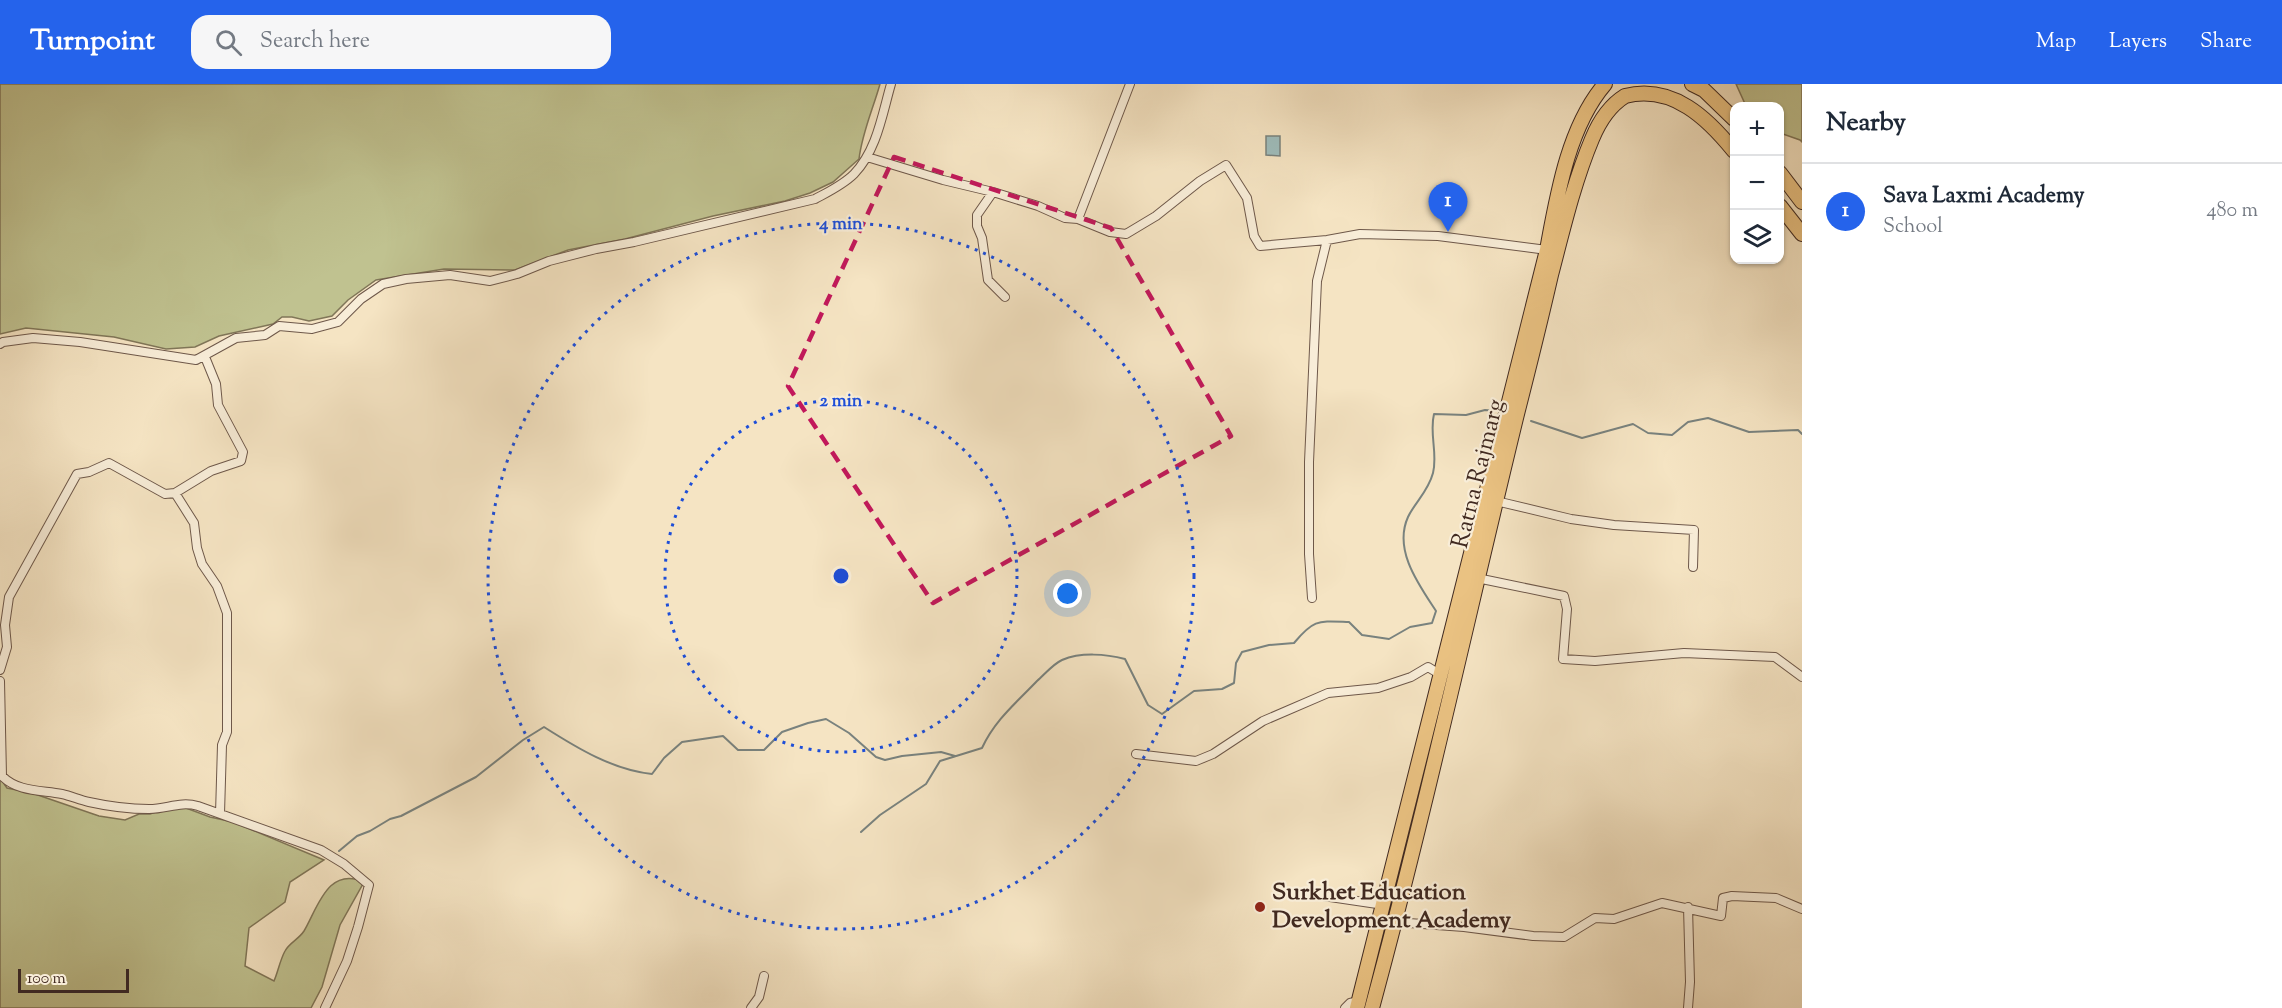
<!DOCTYPE html>
<meta charset="utf-8">
<style>
:root{--surface:#fff;--page:#f6f6f7;--text:#1f2937;--muted:#747a83;--line:#e0e1e3;--accent:#2563eb}
body{margin:0;font-family:"Sorts Mill Goudy",serif;background:var(--page);color:var(--text)}
.controls{position:absolute;right:18px;top:18px;display:grid;overflow:hidden;border-radius:12px;box-shadow:0 2px 4px #0004}
.controls button{width:54px;height:54px;display:grid;place-items:center;padding:0;border:0;border-bottom:2px solid var(--line);background:var(--surface);color:var(--text);font:30px sans-serif}
.scale{position:absolute;left:18px;bottom:15px;width:111px;box-sizing:border-box;padding-left:6px;border:3px solid #412a21;border-top:0;font-size:16px;line-height:21px;white-space:nowrap;color:#412a21;-webkit-text-stroke:4px #f8edd8;paint-order:stroke}
.you{position:absolute;left:1068px;top:510px;width:21px;height:21px;margin:-15px;border:4px solid #fff;border-radius:50%;background:#1a73e8;box-shadow:0 0 0 9px #1a73e833}
.badge{display:grid;place-items:center;width:39px;height:39px;border-radius:50%;background:var(--accent);color:#fff;font-size:20px;font-weight:700}
.pin{position:absolute;translate:-50% -50px;filter:drop-shadow(0 2px 3px #0008)}
.pin::after{content:'';position:absolute;top:32px;width:21px;height:18px;background:inherit;clip-path:polygon(0 0,100% 0,50% 100%)}
.list{margin:0;padding:0;list-style:none}
h2{display:flex;justify-content:space-between;align-items:center;height:78px;margin:0;padding:0 24px;font-size:26px}
h2 small{font-size:20px;font-weight:400;color:var(--muted)}
.list li{display:grid;grid-template-columns:39px 1fr auto;gap:18px;align-items:center;box-sizing:border-box;height:96px;padding:0 24px;border-top:2px solid var(--line)}
.list b{display:block;font-size:22px;white-space:nowrap}
.list p{margin:0;font-size:20px;white-space:nowrap;color:var(--muted)}
.list em{font-size:20px;font-style:normal;color:var(--muted)}
.icon{flex:none;width:33px;height:33px;fill:none;stroke:currentColor;stroke-width:2;stroke-linecap:round;stroke-linejoin:round}
.map{position:relative;flex:none;width:1802px;height:924px;overflow:hidden}
header{display:flex;align-items:center;gap:36px;box-sizing:border-box;height:84px;padding:0 30px;background:var(--accent);color:#fff}
header strong{font-size:28px}
nav{display:flex;gap:33px;margin-inline-start:auto;font-size:21px}
.search{width:420px;height:54px;background:var(--page);display:flex;align-items:center;gap:15px;box-sizing:border-box;padding:0 21px;border-radius:18px;color:var(--muted);font-size:22px}
main{display:flex}
aside{flex:1;background:var(--surface)}
.map>svg:first-child{display:block}
.green{fill:#c0c290;stroke:#807658;stroke-width:1.5}
.water{fill:#9fbdbc;stroke:#79827e;stroke-width:1.5}
.lines{fill:none;stroke-linecap:round;stroke-linejoin:round}
.stream{stroke:#79827e;stroke-width:2}
.minor-casing{stroke:#6e584a;stroke-width:10}
.primary-casing{stroke:#412a21;stroke-width:16}
.minor{stroke:#f8edd8;stroke-width:8}
.primary{stroke:#eac282;stroke-width:14}
.marked{fill:none;stroke:#c2185b;stroke-width:4.5;stroke-dasharray:12 8;stroke-linejoin:round}
.ring{fill:none;stroke:#1d4ed8;stroke-width:3;stroke-dasharray:3 6}
.poi-dot{fill:#8f2418;stroke:#f8edd8;stroke-width:2}
.labels{text-anchor:middle;dominant-baseline:central;stroke-width:4.5;stroke-linejoin:round;paint-order:stroke}
.street-label{font-size:24px;fill:#412a21;stroke:#f8edd8}
.poi-label{font-size:24px;font-weight:bold;fill:#412a21;stroke:#f8edd8;text-anchor:start}
.centre{fill:#1d4ed8;stroke:#f8edd8;stroke-width:3}
.ring-label{font-size:18px;text-anchor:middle;font-weight:bold;fill:#1d4ed8;stroke:#f8edd8;stroke-width:4.5;stroke-linejoin:round;paint-order:stroke}
</style>
<header>
<strong>Turnpoint</strong>
<div class="search"><svg class="icon" aria-label="search" viewBox="0 0 24 24"><circle cx="10" cy="10" r="6"/><path d="M15 15l6 6"/></svg>Search here</div>
<nav><a>Map</a><a>Layers</a><a>Share</a></nav>
</header>
<main>
<div class="map">
<svg width="1802" height="924" viewBox="0 0 1802 924">
<rect width="100%" height="100%" fill="#f5e4c3"/>
<filter id="stains"><feTurbulence type="fractalNoise" baseFrequency=".00333" numOctaves="4"/><feColorMatrix values="0 0 0 0 .2 0 0 0 0 .09 0 0 0 0 .02 0 0 0 .5 -.17"/></filter>
<radialGradient id="worn" r=".72"><stop offset=".6" stop-color="#630" stop-opacity="0"/><stop offset="1" stop-color="#630" stop-opacity=".3"/></radialGradient>
<path class="green" d="M0,0h880c-7,25 -18,49 -21,75l-26,23 -23,11 -25,8 -72,15 -88,23 -57,11 -53,20 -71,-1 -68,11 -28,20 -16,16 -23,5 -17,-4h-10l-9,7 -54,12 -24,11 -29,2 -52,-12 -88,-9 -26,6z
M1736,0h66v58l-2,-2 -20,-7v-27h-34z
M0,694l7,10 25,5 67,23 26,4 14,-6h11l18,-6h18l24,9 23,5 91,38 -34,22 -5,20 -36,26 -4,38 29,15c4,-9 6,-21 11,-30 4,-8 14,-12 19,-20 14,-24 24,-65 60,-49l-24,43 -18,62 -11,21h-311z"/>
<path class="water" d="M1266,52h14v20l-14,-1z"/>
<g class="lines">
<path class="stream" d="M1531,337l51,17 51,-14 15,9 24,2 16,-13 20,-4 41,14 49,-2 4,4
M861,748l19,-17 46,-31 14,-23 42,-13c13,-28 34,-45 55,-67 7,-6 16,-17 25,-21 19,-8 44,-6 63,-1l23,46 14,9 32,-23 28,-2 12,-6 2,-20 6,-11 27,-7 25,-2c20,-24 24,-22 55,-21l13,13 27,4 21,-12 22,-4 4,-12c-17,-26 -43,-61 -28,-94 7,-15 20,-25 25,-44 5,-20 -4,-39 1,-59l32,1 19,-5 12,1
M339,767l18,-15 13,-5 20,-12 11,-3 75,-39 47,-37 21,-13c33,21 69,43 108,47l12,-16 18,-16 41,-6 15,14h26l18,-18 26,-9 18,-4 23,14 27,24 9,3 17,-4 39,-4 14,4"/>
<defs>
<path id="minor" d="M867,73l76,23 50,12 45,14 27,12 13,1 32,13 16,2 30,-18 44,-35 26,-16 21,33 7,38 6,10 67,-6 33,-6 78,2 109,14
M993,108l-16,23v11l5,12 6,42 17,17
M1078,135l52,-135
M0,260l3,-2 30,-4 47,4 116,18 40,-22 29,-3 14,-9 33,3 26,-7 23,-23 22,-15 23,-5 44,-4 40,6 27,-7 32,-13 47,-12 38,-7 181,-43c13,-7 28,-14 39,-25 23,-24 28,-59 37,-90
M175,409l19,30 3,25 5,16 15,22 10,27v119l-5,13 -2,69
M1496,417l75,18 43,6 80,5 -1,37
M1477,494l87,18 3,13 -4,50 32,2 89,-8 91,4 27,20
M1312,514l-3,-44v-92l8,-181 10,-41
M0,586l7,-23 -2,-22 4,-28 68,-123 12,-2 20,-9 56,31 10,-1 36,-22 30,-10 2,-9 -25,-47 -2,-21 -11,-27
M0,597l2,95c16,16 39,14 60,18 9,2 18,6 27,8 18,4 41,7 60,7 18,0 31,-8 49,-3l123,44 23,14 25,21 -11,42 -11,34 -22,47
M1136,670l60,7 17,-7 50,-33 65,-28 50,-5 33,-11 17,-10 13,8
M1303,809l81,12
M1688,823l2,75 -2,26
M1395,838l69,5 69,9 31,1 31,-19 19,1 48,-16 59,13 2,-18 9,-2 44,2 26,11
M751,924l8,-11 5,-21
M1345,924l5,-5 9,-2"/>
<path id="primary" d="M1692,0l12,6 30,29
M1780,89l22,29
M1780,122l22,28
M1357,924l190,-758c10,-54 21,-123 58,-166
M1372,924c53,-195 96,-393 144,-590 12,-47 24,-95 35,-143 12,-46 23,-93 41,-136 7,-17 17,-33 33,-43 48,-12 83,23 109,55"/>
</defs>
<use href="#minor" class="minor-casing"/>
<use href="#primary" class="primary-casing"/>
<use href="#minor" class="minor"/>
<use href="#primary" class="primary"/>
</g>
<path class="marked" d="M894,73l217,71 120,208 -298,167 -145,-217z"/>
<g class="ring">
<circle cx="841" cy="492" r="176"/>
<circle cx="841" cy="492" r="353"/>
</g>
<circle class="poi-dot" cx="1260" cy="823" r="6"/>
<g class="labels">
<g class="street-label">
<text transform="translate(1479 390) rotate(-76)">Ratna Rajmarg</text>
</g>
<g class="poi-label">
<text x="1272" y="809">Surkhet Education<tspan x="1272" dy="28">Development Academy</tspan></text>
</g>
</g>
<circle cx="841" cy="492" r="9" class="centre"/>
<g class="ring-label">
<text x="841" y="145">4 min</text>
<text x="841" y="322">2 min</text>
</g>
<rect width="100%" height="100%" filter="url(#stains)"/>
<rect width="100%" height="100%" fill="url(#worn)"/>
</svg>
<div class="controls">
<button>+</button>
<button>−</button>
<button><svg class="icon" aria-label="layers" viewBox="0 0 24 24"><path d="M12 4l9 5-9 5-9-5zM3 14l9 5 9-5"/></svg></button>
</div>
<div class="scale">100 m</div>
<div class="you"></div>
<div class="pin badge" style="left:1448px;top:148px">1</div>
</div>
<aside>
<h2>Nearby<small></small></h2>
<ul class="list">
<li><span class="badge">1</span><div><b>Sava Laxmi Academy</b><p>School</p></div><em>480 m</em></li>
</ul>
</aside>
</main>
